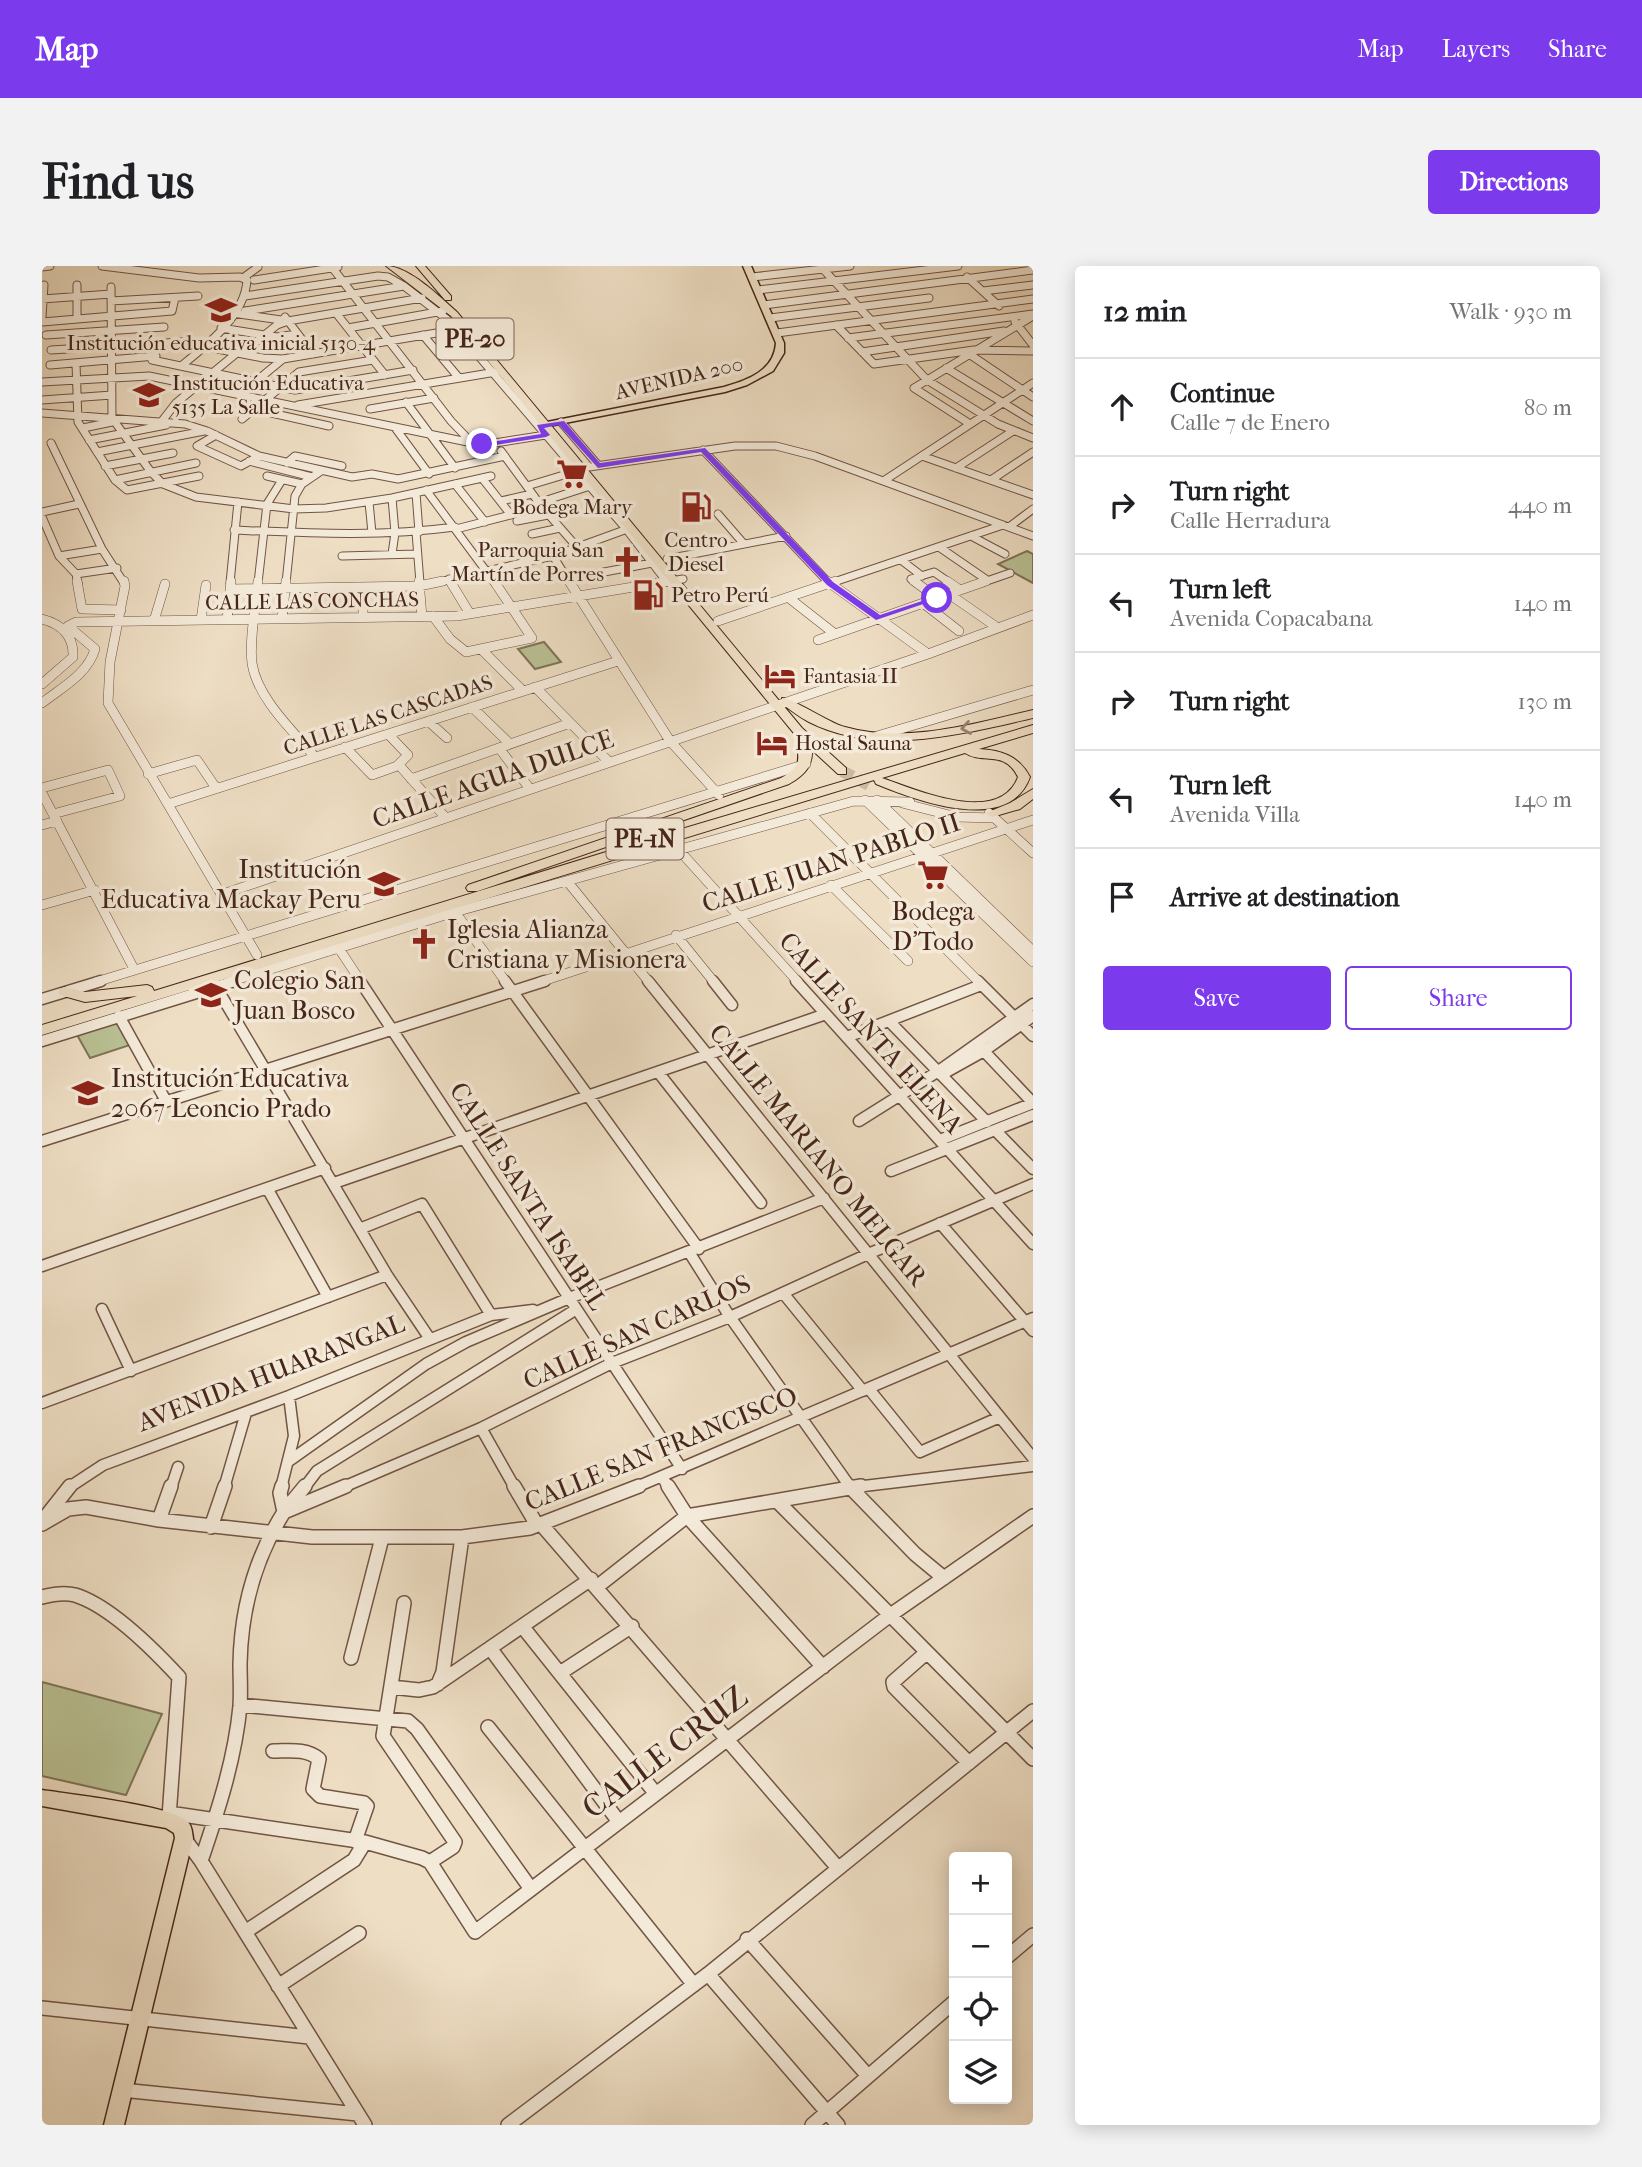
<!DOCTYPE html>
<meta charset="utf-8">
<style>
:root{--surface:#fff;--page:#f2f2f2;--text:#202124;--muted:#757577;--line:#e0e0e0;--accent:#7c3aed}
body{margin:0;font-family:"IM FELL French Canon",serif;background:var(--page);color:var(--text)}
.controls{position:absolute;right:21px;bottom:21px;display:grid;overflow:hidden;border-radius:7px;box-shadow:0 4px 18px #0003}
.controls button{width:63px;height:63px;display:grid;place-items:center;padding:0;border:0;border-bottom:2px solid var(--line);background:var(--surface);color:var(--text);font:35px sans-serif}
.stop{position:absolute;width:21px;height:21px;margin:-16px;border:5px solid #7c3aed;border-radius:50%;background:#fff}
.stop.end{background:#7c3aed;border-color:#fff;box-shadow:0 2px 7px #0008}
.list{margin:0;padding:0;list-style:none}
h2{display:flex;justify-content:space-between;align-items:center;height:91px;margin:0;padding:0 28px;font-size:30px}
h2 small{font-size:23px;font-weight:400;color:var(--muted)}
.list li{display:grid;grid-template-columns:46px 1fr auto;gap:21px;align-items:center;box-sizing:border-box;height:98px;padding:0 28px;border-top:2px solid var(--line)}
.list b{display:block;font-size:26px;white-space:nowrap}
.list p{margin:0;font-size:23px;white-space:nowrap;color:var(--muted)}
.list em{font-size:23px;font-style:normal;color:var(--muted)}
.actions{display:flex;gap:14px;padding:21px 28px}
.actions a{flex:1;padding:16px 0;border:2px solid var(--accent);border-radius:7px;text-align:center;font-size:24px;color:var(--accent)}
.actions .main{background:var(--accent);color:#fff}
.icon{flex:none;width:38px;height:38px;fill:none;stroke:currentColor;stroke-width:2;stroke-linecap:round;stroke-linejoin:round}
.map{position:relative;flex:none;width:991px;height:1859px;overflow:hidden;border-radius:7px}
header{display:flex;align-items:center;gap:42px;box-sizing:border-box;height:98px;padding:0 35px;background:var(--accent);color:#fff}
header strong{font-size:33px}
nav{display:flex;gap:38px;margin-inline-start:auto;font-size:24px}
.intro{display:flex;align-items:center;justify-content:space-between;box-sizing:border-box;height:168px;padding:0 42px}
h1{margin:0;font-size:49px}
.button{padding:18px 32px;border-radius:7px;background:var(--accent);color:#fff;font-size:24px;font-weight:700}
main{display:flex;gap:42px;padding:0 42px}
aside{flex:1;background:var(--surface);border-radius:7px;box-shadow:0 4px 18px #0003}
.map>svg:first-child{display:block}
.green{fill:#b9c194;stroke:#807457;stroke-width:2}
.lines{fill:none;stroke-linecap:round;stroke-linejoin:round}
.highway-tunnel{stroke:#cdb9a2;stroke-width:12;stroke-dasharray:12 6;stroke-linecap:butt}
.minor-far3-casing{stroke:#715444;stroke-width:9}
.minor-far2-casing{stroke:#715444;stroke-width:10}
.minor-far1-casing{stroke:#715444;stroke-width:13}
.minor-casing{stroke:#715444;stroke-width:16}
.major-casing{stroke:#47261a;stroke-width:3}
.highway-casing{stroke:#47261a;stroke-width:2}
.minor-far3{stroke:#f4ead9;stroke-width:7}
.minor-far2{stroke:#f4ead9;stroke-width:9}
.minor-far1{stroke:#f4ead9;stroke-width:10}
.minor{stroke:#f4ead9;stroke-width:13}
.major{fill:#eedec4;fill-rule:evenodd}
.highway{fill:#eedec4;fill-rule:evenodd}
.oneway{stroke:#9a826f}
.route{fill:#7c3aed}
.labels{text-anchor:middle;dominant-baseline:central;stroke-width:7;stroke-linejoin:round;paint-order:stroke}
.far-poi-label{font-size:21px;fill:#47261a;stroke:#f4ead9;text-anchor:start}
.far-street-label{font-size:21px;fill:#47261a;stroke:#f4ead9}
.shield{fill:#f4ead9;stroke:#7b6153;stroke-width:2}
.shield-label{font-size:24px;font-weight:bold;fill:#47261a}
.street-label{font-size:26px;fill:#47261a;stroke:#f4ead9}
.poi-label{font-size:26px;fill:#47261a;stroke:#f4ead9;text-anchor:start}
.near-street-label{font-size:32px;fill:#47261a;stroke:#f4ead9}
</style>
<header>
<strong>Map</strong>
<nav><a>Map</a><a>Layers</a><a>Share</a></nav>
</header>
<div class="intro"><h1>Find us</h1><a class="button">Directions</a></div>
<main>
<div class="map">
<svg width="991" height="1859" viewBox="0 0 991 1859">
<rect width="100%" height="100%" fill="#eedec4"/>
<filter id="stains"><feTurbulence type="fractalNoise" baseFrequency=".00286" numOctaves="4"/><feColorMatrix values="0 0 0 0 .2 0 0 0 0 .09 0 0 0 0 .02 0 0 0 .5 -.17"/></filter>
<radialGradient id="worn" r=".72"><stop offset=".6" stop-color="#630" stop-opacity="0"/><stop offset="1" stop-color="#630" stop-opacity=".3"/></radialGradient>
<path class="green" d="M985,285l6,3v29l-35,-19z
M502,376l17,20 -26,7 -17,-20z
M75,755l13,24 -40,13 -14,-25z
M0,1416l120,32 -36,81 -84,-19z"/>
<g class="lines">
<path class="highway-tunnel" d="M800,505l27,14"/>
<defs>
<path id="minor-far3" d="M60,0l97,12 41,-1 7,3c-2,36 -40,65 -66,86
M289,0l120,155 21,22
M783,0l-3,2 105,112 71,44 35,14
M0,1l8,-1
M710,11l98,-11
M925,11l32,29
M201,12l15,-11
M212,14l84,-13
M35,19v33
M69,21l1,131 39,54 12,12 33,13 98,12 32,-1 66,-10 99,-22
M716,24l200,-24
M941,25l50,-6
M203,30l133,-20 10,1 16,9 44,34 179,210 40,52
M0,33l69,-5
M69,35l87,-5
M722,39l269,-35
M203,45l159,-25
M190,47l56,8 134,-23
M294,47l49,62
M0,51l2,-32
M243,51l28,37
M728,52l159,-20
M0,56l130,-11 3,-13
M973,56l18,23
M794,59l38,39 100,-14 59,1
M179,62l56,9 20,-3
M306,62l95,-17
M735,67l256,-34
M4,69l118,-8
M381,69l36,43
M806,72l185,-24
M9,84l131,-8 81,16 20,1 177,-30
M820,86l142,-21
M200,87l35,-28 11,-4
M927,88l64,43
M110,94l143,30 118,-20
M34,97l2,59 37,58 12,10 72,-14
M8,99l106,-9
M904,102l87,53
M0,116l107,-6 333,69 70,-11
M213,116l28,-23
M0,134l70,-5
M364,136l49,66
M256,139l198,-33
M211,143l76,17
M328,143l64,-11
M0,147l143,11 22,7 52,25 93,21 20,-3 26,5 107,-23
M200,153l57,-47 74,-12
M120,155l14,-18 62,-51
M519,156l37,43
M928,158l-56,-36 119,-72
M41,162l29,-6
M354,163l33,45
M174,169l-19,11 44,20 18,-10
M47,174l77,-15
M9,177l51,106 22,34
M661,184l126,133
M459,185l41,56 35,40
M55,186l107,-21
M880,190l111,39
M207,195l63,16
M245,197l8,-7 47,10
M63,200l68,-13
M547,201l146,-21h41l39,10 218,80
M914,202l57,-37
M225,210l35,8
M440,212l29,37
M73,214l81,-17
M843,214l148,-97
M949,214l42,-28
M413,218l30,38
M485,220l50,-15
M384,224l69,93
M374,227l3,39
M350,232l3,35 -3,21
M459,235l31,-7
M327,236l3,31
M496,237l55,-18
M0,246l37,-8
M676,248l26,30
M0,251l17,39 17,18 2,9
M475,255l31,-6
M967,261l24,-18
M414,263l86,-22
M192,264c74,3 147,7 221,-3
M374,266l4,51
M490,268l28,-6
M929,270l34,18
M897,281l48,33
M17,290l43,-7
M300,290l75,-2
M511,290l17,27
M625,293l119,-23
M859,294l21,16
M34,308l41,-6
M407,313l2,4
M525,313l85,-16
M869,313l23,-7 16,11
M869,313l5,4
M188,317l8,-81
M216,317l9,-79 15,-24
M244,317l9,-87 7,-12 19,-13
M392,317l119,-27 77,-28
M617,317l24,-4
M789,317l172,-58
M939,317l29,-10"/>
<path id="minor-far2" d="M35,315l5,28 39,1
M82,315l1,5 -15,76 -2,41 149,252
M216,315c-2,24 -9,59 -6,82 5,35 41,68 63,94
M377,315l3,36
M408,315l20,33
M527,315l101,160 49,54
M785,315l101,73
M872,315l23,17
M905,315l13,9
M321,321v30
M190,323l187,-3 24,-5
M907,328l49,34
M747,332l46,36
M881,337l36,28
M391,350l17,23 16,13 66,-14 -38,-57
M0,353c20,5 32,17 31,38l-31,27
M240,353l4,-38
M159,354l5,-35
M185,354l4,-39
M112,355l11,-37
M676,355l118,-40
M776,374l168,-59
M439,383l42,42
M493,421l74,75
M0,437c19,-15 46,-29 53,-54l-27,-23 8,-4 381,-6 213,-35
M430,441l38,37
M386,455l19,17
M835,470l156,-46
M303,481l27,28 25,-9 11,-11 -20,-21
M457,482l31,41
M357,499l47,53
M106,508l49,-14 19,28
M369,513l159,-56
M0,522l66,-18 12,26 -67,18
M0,527l92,176
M823,534l168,162
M835,534l156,151
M860,537l55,14 37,1
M126,538l450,-143
M768,547l169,169
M947,547l44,40
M0,559l15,-4
M636,583l120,133
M525,615l82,101
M789,619l77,76
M181,628l705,-240 105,-39
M0,639l53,-15
M413,646l51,70
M634,669l38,47
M296,681l23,35
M54,716l710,-218
M187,716l226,-70 399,-111 56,1
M498,716l493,-162"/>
<path id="minor-far1" d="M318,715l322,488
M463,715l194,268
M606,715l385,477
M671,715l19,24
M754,715l237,263
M936,715l55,55
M173,719l172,290 43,64
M0,733l59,-18
M77,750l47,85
M847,755l98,101
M805,771l134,-52
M0,775l193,-60
M939,782l52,55
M616,806l103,131
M899,809l43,-24 49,-35
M817,855l78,-49 96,-68
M953,864l38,39
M898,874l93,-37
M0,875l503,-160
M849,905l142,-56
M292,917l492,-169
M225,922l61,109
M898,957l93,108
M320,962l60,-24 69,111
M647,986l41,65 121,171
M0,1000l283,-98
M741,1027l80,98
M60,1043l29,62
M827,1123l51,63 80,-35
M0,1137l345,-128
M439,1162l34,60
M247,1195l137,-97 40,-22 101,-43 257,-101
M620,1211l7,11
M26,1222l35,-23 186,-69 202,-81 42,-5
M129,1222l7,-21
M182,1222l22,-75
M239,1222l13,-52 -5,-40
M262,1222l13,-17 258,-161
M299,1222l140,-60 131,-65 118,-46 138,-63 165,-70
M592,1222l399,-170
M805,1222l186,-22"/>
<path id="minor" d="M240,1220l-2,7 4,19
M472,1220l23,39
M626,1220l19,30 174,-30
M807,1220l66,68 29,24
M735,1235l256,258
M244,1243l19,-23
M2,1253l26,-33
M117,1254l12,-34
M0,1258l26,-15 18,-2 73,13 153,17h150l68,-9 109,-42
M499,1258l297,344
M169,1261l14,-41
M556,1320l89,-70 136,151
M0,1331c11,-3 22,-5 33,-2 36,11 79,55 104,82l-10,140
M362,1337l-21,133 72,106 -2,5 -23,15
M480,1360l134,168
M448,1382l129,174
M884,1387l-33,29 1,5 75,76
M309,1392l31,-120
M518,1407l72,-47
M396,1418l5,-12 19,-135
M349,1421l28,3 14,-3 158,-108
M198,1439l168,16 9,8 114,160
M446,1461l206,258
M231,1485c16,0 33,-3 46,8l-6,30 7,7 44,7 3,3 -12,35
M127,1547l196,29 57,16 8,4 45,70 414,-316 144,-100
M142,1572l17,23 164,264
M159,1595c17,-50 34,-102 39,-155 1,-14 0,-28 0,-42 1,-55 15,-106 44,-152l62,-26
M203,1666l109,-72 11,-18
M705,1673l121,137
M965,1691l26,-22
M666,1708l130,151
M236,1720l81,-53
M0,1742l267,29
M80,1824l236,24
M466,1859l200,-151 325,-263
M770,1859l142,-123"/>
<path id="major" d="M701,0h8l33,77v10l-11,18 -26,14 -22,7 -181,35v-4l3,-1 177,-35c24,-7 50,-16 52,-44z
M0,1524c26,4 133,16 146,32 4,4 4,11 5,16l-69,287h-20l71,-287 -1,-5 -8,-5 -124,-22z"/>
<path id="highway" d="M344,0c23,0 54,31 71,46l324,391 1,-5c9,-1 47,25 63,29 60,17 129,-3 188,-17v8c-71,16 -155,39 -224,4 -10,-5 -18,-12 -27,-18l20,24 44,40v6h-8l-26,-24c1,17 -9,26 -23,34l-311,107h-10l-2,-3 2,-3 313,-107c24,-14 16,-19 16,-41l-346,-421z
M374,0h9l26,30v4h-6z
M991,459v8l-54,16c22,1 40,7 51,28 -21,59 -115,23 -154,7l-2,-4 -832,255v-10l95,-29 -52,6 -25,-7 -2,-3 2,-3 5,-2 20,5 62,-7 5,2 2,4 504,-155zM923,487c18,12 39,-4 53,24 -19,50 -103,12 -136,1z
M991,523v10l-13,10 -28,8 -6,-4 24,-10z"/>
</defs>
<use href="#minor-far3" class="minor-far3-casing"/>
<use href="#minor-far2" class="minor-far2-casing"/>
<use href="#minor-far1" class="minor-far1-casing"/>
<use href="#minor" class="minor-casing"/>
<use href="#major" class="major-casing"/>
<use href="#highway" class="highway-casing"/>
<use href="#minor-far3" class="minor-far3"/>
<use href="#minor-far2" class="minor-far2"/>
<use href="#minor-far1" class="minor-far1"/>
<use href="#minor" class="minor"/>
<use href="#major" class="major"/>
<use href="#highway" class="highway"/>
</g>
<defs><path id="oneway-chevron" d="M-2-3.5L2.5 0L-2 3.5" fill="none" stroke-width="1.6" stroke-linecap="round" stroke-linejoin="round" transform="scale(1.75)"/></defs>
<use class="oneway" href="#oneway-chevron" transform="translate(924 462) rotate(170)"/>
<path class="route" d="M522,155l36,42 105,-15 128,134 47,33 54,-18 7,1 -65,22 -49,-35 -126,-133 -103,16 -39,-43 -15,3 6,7 -4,2 -64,10 -4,-3 63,-10 -4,-9z"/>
<defs>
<symbol id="school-bare" viewBox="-9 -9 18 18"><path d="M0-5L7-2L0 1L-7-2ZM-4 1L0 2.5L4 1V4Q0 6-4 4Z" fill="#8f2418" stroke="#f4ead9" stroke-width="2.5" paint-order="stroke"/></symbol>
<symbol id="supermarket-bare" viewBox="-9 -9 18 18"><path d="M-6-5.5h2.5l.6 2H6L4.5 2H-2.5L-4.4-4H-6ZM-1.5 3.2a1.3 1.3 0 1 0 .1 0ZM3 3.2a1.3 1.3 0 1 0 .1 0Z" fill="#8f2418" stroke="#f4ead9" stroke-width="2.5" paint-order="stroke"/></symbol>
<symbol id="fuel-bare" viewBox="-9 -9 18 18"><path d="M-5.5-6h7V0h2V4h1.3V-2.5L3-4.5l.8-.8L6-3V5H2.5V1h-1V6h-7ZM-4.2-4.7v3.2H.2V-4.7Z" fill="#8f2418" stroke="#f4ead9" stroke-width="2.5" paint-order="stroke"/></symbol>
<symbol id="church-bare" viewBox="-9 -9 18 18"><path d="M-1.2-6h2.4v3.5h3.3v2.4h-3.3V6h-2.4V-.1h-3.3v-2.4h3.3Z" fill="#8f2418" stroke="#f4ead9" stroke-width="2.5" paint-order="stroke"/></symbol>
<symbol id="hotel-bare" viewBox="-9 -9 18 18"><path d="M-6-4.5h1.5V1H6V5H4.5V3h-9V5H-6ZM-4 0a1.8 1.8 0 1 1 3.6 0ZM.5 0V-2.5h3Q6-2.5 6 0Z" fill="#8f2418" stroke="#f4ead9" stroke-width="2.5" paint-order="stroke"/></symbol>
</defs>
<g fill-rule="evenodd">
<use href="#school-bare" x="157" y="22" width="44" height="44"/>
<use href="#school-bare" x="85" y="107" width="44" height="44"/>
<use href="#supermarket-bare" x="508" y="186" width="44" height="44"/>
<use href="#fuel-bare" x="632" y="219" width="44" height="44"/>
<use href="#church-bare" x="563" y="274" width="44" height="44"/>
<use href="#fuel-bare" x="584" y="307" width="44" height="44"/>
<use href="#hotel-bare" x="716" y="388" width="44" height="44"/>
<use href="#hotel-bare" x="708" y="455" width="44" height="44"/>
<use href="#supermarket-bare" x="869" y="587" width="44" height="44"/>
<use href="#school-bare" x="320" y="596" width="44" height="44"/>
<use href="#church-bare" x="360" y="656" width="44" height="44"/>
<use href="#school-bare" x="147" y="707" width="44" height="44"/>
<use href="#school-bare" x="24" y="805" width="44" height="44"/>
</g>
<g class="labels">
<g class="far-poi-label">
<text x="179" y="77" text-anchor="middle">Institución educativa inicial 5130-4</text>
<text x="130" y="117">Institución Educativa<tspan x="130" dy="24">5135 La Salle</tspan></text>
<text x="530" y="241" text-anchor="middle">Bodega Mary</text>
<text x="654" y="274" text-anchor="middle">Centro<tspan x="654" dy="24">Diesel</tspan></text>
<text x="562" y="284" text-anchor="end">Parroquia San<tspan x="562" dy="24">Martín de Porres</tspan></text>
<text x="629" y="329">Petro Perú</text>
<text x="761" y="410">Fantasia II</text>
<text x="753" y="477">Hostal Sauna</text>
</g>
<g class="far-street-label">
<text transform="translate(637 112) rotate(-13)">AVENIDA 200</text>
<text transform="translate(270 335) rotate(-1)">CALLE LAS CONCHAS</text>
<text transform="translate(346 449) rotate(-18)">CALLE LAS CASCADAS</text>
</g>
<g class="shield">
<rect x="394.5" y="52.5" width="77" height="41" rx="5"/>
<rect x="564.5" y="552.5" width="77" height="41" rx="5"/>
</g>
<g class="shield-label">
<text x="433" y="73">PE-20</text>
<text x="603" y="573">PE-1N</text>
</g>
<g class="street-label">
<text transform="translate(451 513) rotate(-19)">CALLE AGUA DULCE</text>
<text transform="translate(789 597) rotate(-18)">CALLE JUAN PABLO II</text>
<text transform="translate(829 767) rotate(48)">CALLE SANTA ELENA</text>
<text transform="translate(776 889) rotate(51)">CALLE MARIANO MELGAR</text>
<text transform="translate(486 930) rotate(57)">CALLE SANTA ISABEL</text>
<text transform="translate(595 1066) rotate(-24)">CALLE SAN CARLOS</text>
<text transform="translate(229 1107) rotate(-21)">AVENIDA HUARANGAL</text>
<text transform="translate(619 1183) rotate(-22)">CALLE SAN FRANCISCO</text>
</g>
<g class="poi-label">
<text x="319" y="603" text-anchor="end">Institución<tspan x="319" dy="30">Educativa Mackay Peru</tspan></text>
<text x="891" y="645" text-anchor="middle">Bodega<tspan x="891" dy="30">D'Todo</tspan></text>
<text x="405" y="663">Iglesia Alianza<tspan x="405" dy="30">Cristiana y Misionera</tspan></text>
<text x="192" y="714">Colegio San<tspan x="192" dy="30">Juan Bosco</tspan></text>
<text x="69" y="812">Institución Educativa<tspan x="69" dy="30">2067 Leoncio Prado</tspan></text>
</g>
<g class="near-street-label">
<text transform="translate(623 1486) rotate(-37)">CALLE CRUZ</text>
</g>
</g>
<rect width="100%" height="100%" filter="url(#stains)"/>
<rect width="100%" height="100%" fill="url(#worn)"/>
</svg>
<div class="controls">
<button>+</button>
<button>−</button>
<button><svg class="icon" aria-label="locate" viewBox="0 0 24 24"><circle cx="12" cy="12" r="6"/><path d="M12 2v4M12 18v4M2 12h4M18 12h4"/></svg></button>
<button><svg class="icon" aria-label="layers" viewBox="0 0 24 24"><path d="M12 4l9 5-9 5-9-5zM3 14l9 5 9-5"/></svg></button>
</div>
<div class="stop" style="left:895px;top:332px"></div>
<div class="stop end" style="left:440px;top:178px"></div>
</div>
<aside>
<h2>12 min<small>Walk · 930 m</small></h2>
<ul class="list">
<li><svg class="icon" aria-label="ahead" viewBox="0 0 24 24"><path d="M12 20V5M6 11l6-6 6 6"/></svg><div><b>Continue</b><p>Calle 7 de Enero</p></div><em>80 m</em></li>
<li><svg class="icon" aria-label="right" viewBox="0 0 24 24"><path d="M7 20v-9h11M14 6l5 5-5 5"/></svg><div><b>Turn right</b><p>Calle Herradura</p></div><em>440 m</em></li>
<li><svg class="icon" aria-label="left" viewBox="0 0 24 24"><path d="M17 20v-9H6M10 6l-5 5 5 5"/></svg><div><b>Turn left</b><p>Avenida Copacabana</p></div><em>140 m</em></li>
<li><svg class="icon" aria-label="right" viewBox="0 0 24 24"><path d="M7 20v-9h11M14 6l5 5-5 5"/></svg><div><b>Turn right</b></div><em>130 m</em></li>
<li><svg class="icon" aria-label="left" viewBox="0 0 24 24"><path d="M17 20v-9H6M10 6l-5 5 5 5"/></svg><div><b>Turn left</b><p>Avenida Villa</p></div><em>140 m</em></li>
<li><svg class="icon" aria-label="arrive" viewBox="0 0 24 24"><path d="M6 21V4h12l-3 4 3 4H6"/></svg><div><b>Arrive at destination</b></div></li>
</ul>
<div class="actions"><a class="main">Save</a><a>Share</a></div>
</aside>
</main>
